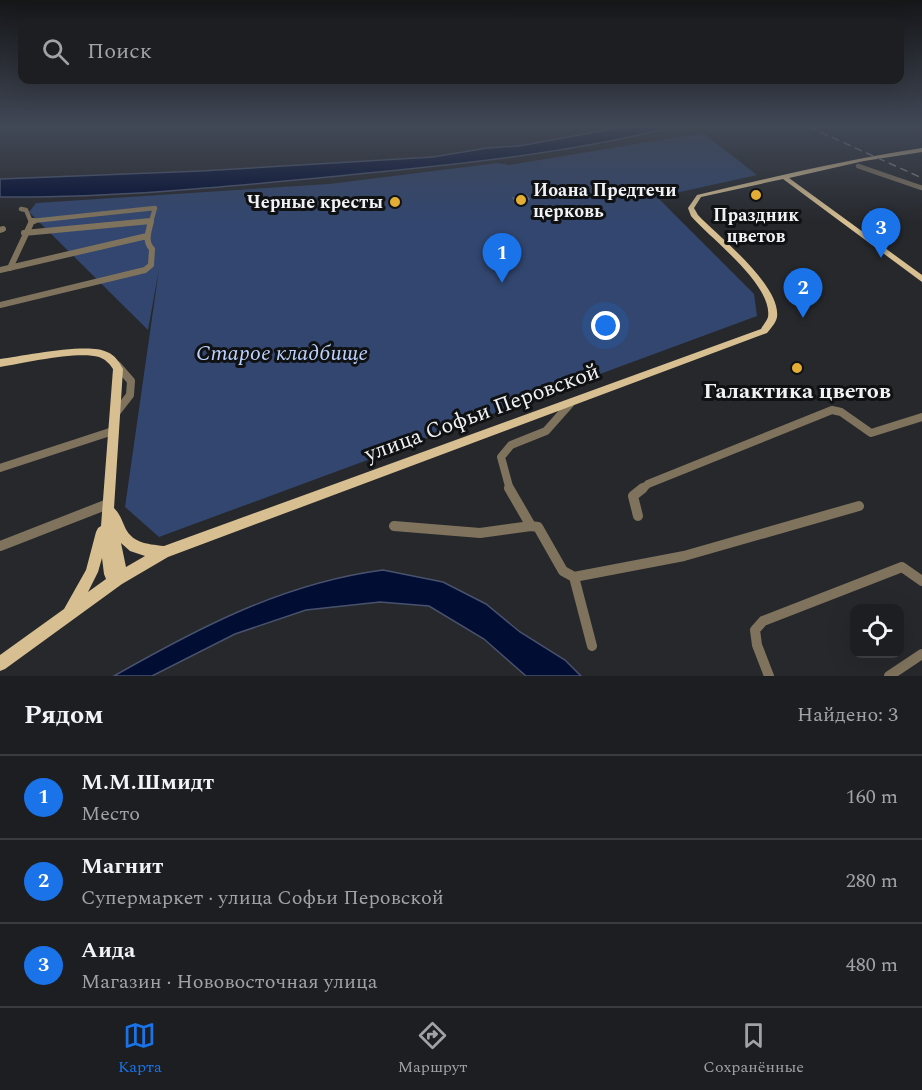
<!DOCTYPE html>
<html lang="ru">
<meta charset="utf-8">
<style>
:root{--surface:#1c1e21;--page:#25272a;--text:#f1f3f6;--muted:#a0a2a5;--line:#3a3c3f;--accent:#1a73e8}
body{margin:0;font-family:Spectral,serif;background:var(--page);color:var(--text)}
.controls{position:absolute;right:18px;bottom:18px;display:grid;overflow:hidden;border-radius:12px;box-shadow:0 6px 24px #0002}
.controls button{width:54px;height:54px;display:grid;place-items:center;padding:0;border:0;border-bottom:2px solid var(--line);background:var(--surface);color:var(--text);font:30px sans-serif}
.you{position:absolute;left:606px;top:326px;width:21px;height:21px;margin:-15px;border:4px solid #fff;border-radius:50%;background:#1a73e8;box-shadow:0 0 0 9px #1a73e833}
.badge{display:grid;place-items:center;width:39px;height:39px;border-radius:50%;background:var(--accent);color:#fff;font-size:20px;font-weight:700}
.pin{position:absolute;translate:-50% -50px;filter:drop-shadow(0 2px 3px #0008)}
.pin::after{content:'';position:absolute;top:32px;width:21px;height:18px;background:inherit;clip-path:polygon(0 0,100% 0,50% 100%)}
.list{margin:0;padding:0;list-style:none}
h2{display:flex;justify-content:space-between;align-items:center;height:78px;margin:0;padding:0 24px;font-size:26px}
h2 small{font-size:20px;font-weight:400;color:var(--muted)}
.list li{display:grid;grid-template-columns:39px 1fr auto;gap:18px;align-items:center;box-sizing:border-box;height:84px;padding:0 24px;border-top:2px solid var(--line)}
.list b{display:block;font-size:22px;white-space:nowrap}
.list p{margin:0;font-size:20px;white-space:nowrap;color:var(--muted)}
.list em{font-size:20px;font-style:normal;color:var(--muted)}
.icon{flex:none;width:33px;height:33px;fill:none;stroke:currentColor;stroke-width:2;stroke-linecap:round;stroke-linejoin:round}
.map{position:relative;flex:none;width:922px;height:676px;overflow:hidden}
.search{position:absolute;background:var(--surface);box-shadow:0 6px 24px #0002;left:18px;right:18px;top:18px;height:66px;display:flex;align-items:center;gap:15px;box-sizing:border-box;padding:0 21px;border-radius:12px;color:var(--muted);font-size:22px}
.sheet{height:330px;background:var(--surface)}
nav{display:flex;justify-content:space-around;align-items:center;box-sizing:border-box;height:84px;border-top:2px solid var(--line);background:var(--surface);font-size:16px;color:var(--muted)}
nav a{display:grid;justify-items:center;gap:3px}
nav .on{color:var(--accent)}
.map>svg:first-child{display:block}
.green{fill:#32466f}
.water{fill:#010d33;stroke:#49526d;stroke-width:1.5}
.lines{fill:none;stroke-linecap:round;stroke-linejoin:round}
.minor-far3{stroke:#7f735d;stroke-width:4.5}
.minor-far2{stroke:#7f735d;stroke-width:6}
.minor-far1{stroke:#7f735d;stroke-width:8}
.minor{stroke:#7f735d;stroke-width:10}
.major{fill:#d7bf91;fill-rule:evenodd}
.rail{stroke:#828488;stroke-width:1.5;stroke-dasharray:8 4.5;stroke-linecap:butt}
.shaded-wall{fill:#5a6b8d}
.building{fill:#8099ca;stroke:#5a6b8d;stroke-width:1.5}
.poi-dot{fill:#e4ae35;stroke:#101113;stroke-width:2}
.labels{text-anchor:middle;dominant-baseline:central;stroke-width:6;stroke-linejoin:round;paint-order:stroke}
.far-poi-label{font-size:18px;font-weight:bold;fill:#f1f2f5;stroke:#101113;text-anchor:start}
.park-label{font-size:22px;font-style:italic;fill:#bcd2fe;stroke:#101113}
.poi-label{font-size:22px;font-weight:bold;fill:#f1f2f5;stroke:#101113}
.street-label{font-size:22px;fill:#f1f2f5;stroke:#101113}
</style>
<div class="map">
<svg width="922" height="676" viewBox="0 0 922 676">
<rect width="100%" height="100%" fill="#26282c"/>
<path class="green" d="M703,133l54,42 -100,22 97,97 3,22 -598,221 -34,-30 34,-238 -11,61 -119,-118 7,-9 293,-19 169,-21 11,2z"/>
<path class="water" d="M623,127h49c-106,27 -214,37 -323,48 -115,11 -233,23 -349,22v-18l201,-8 232,-14 54,-9 32,-2z
M383,570l60,12 43,22 34,28 45,28 16,16h-55l-42,-37 -55,-33 -49,-4 -74,8 -71,24 -83,42h-38c86,-49 170,-93 269,-106z"/>
<g class="lines">
<path class="minor-far3" d="M858,166l64,22
M21,209l5,1 5,12
M32,221l123,-13 -4,14
M138,222l13,-1"/>
<path class="minor-far2" d="M32,221h2
M0,230l3,-1
M24,233l127,-12
M10,268l22,-47
M0,270l147,-34
M0,305l145,-35 6,-5 1,-16c-8,-8 -3,-18 -1,-28"/>
<path class="minor-far1" d="M116,413l14,-18 1,-14 -14,-16
M0,468l113,-37
M510,490l-9,-33 10,-12 35,-14 24,-27
M641,490l7,-6 184,-74 9,2 30,21 51,-16"/>
<path class="minor" d="M509,488l22,38 7,1 25,44 11,6 18,69
M638,516l-5,-20 10,-8
M394,526l86,7 51,-7
M0,546l108,-42
M574,577l110,-21 175,-50
M769,676l-12,-31 -2,-15 8,-9 139,-54 20,14
M889,676l33,-22"/>
<path class="major" d="M922,148v4l-58,9 -75,17 133,97v7l-139,-103 -82,18 -7,11 4,7c21,22 83,70 79,102 -1,6 -7,12 -10,16l-599,224 -46,27 -117,85 -5,2v-16l64,-46 22,-39 10,-38 2,-4 3,-2 12,-157c-3,-5 -8,-10 -14,-12 -22,-6 -74,6 -99,10v-8c23,-3 89,-17 107,-7 8,3 12,10 16,17l-9,139c5,5 7,10 10,17 7,18 22,19 40,21l597,-217c2,-4 6,-8 7,-12 5,-32 -57,-78 -77,-101l-3,-8 9,-13c75,-18 148,-35 225,-47zM121,543l9,8 15,5 -19,11zM102,558l2,16 2,5 -18,13 10,-20z"/>
<path class="rail" d="M809,127l113,51"/>
</g>
<path class="shaded-wall" d="M529,199l-1,2 -13,2 1,-1z"/>
<path class="building" d="M526,195l3,4 -13,3 -3,-4z"/>
<linearGradient id="sky" x2="0" y2="1"><stop stop-color="#151618"/><stop offset="0.57" stop-color="#414856"/><stop offset="1" stop-color="#414856" stop-opacity="0"/></linearGradient>
<rect width="922" height="222" fill="url(#sky)"/>
<g class="poi-dot">
<circle cx="756" cy="195" r="6"/>
<circle cx="521" cy="200" r="6"/>
<circle cx="395" cy="202" r="6"/>
<circle cx="797" cy="368" r="6"/>
</g>
<g class="labels">
<g class="far-poi-label">
<text x="533" y="190">Иоана Предтечи<tspan x="533" dy="21">церковь</tspan></text>
<text x="383" y="202" text-anchor="end">Черные кресты</text>
<text x="756" y="215" text-anchor="middle">Праздник<tspan x="756" dy="21">цветов</tspan></text>
</g>
<g class="park-label">
<text x="282" y="353">Старое кладбище</text>
</g>
<g class="poi-label">
<text x="797" y="391">Галактика цветов</text>
</g>
<g class="street-label">
<text transform="translate(482 413) rotate(-20)">улица Софьи Перовской</text>
</g>
</g>
</svg>
<div class="controls">
<button><svg class="icon" aria-label="locate" viewBox="0 0 24 24"><circle cx="12" cy="12" r="6"/><path d="M12 2v4M12 18v4M2 12h4M18 12h4"/></svg></button>
</div>
<div class="you"></div>
<div class="pin badge" style="left:502px;top:283px">1</div>
<div class="pin badge" style="left:803px;top:318px">2</div>
<div class="pin badge" style="left:881px;top:258px">3</div>
<div class="search"><svg class="icon" aria-label="search" viewBox="0 0 24 24"><circle cx="10" cy="10" r="6"/><path d="M15 15l6 6"/></svg>Поиск</div>
</div>
<section class="sheet">
<h2>Рядом<small>Найдено: 3</small></h2>
<ul class="list">
<li><span class="badge">1</span><div><b>М.М.Шмидт</b><p>Место</p></div><em>160 m</em></li>
<li><span class="badge">2</span><div><b>Магнит</b><p>Супермаркет · улица Софьи Перовской</p></div><em>280 m</em></li>
<li><span class="badge">3</span><div><b>Аида</b><p>Магазин · Нововосточная улица</p></div><em>480 m</em></li>
</ul>
</section>
<nav>
<a class="on"><svg class="icon" aria-label="map" viewBox="0 0 24 24"><path d="M3 6l6-2 6 2 6-2v14l-6 2-6-2-6 2zM9 4v14M15 6v14"/></svg>Карта</a>
<a><svg class="icon" aria-label="directions" viewBox="0 0 24 24"><path d="M12 3l9 9-9 9-9-9zM9 14v-3h6M13 9l2 2-2 2"/></svg>Маршрут</a>
<a><svg class="icon" aria-label="saved" viewBox="0 0 24 24"><path d="M7 4h10v16l-5-4-5 4z"/></svg>Сохранённые</a>
</nav>
